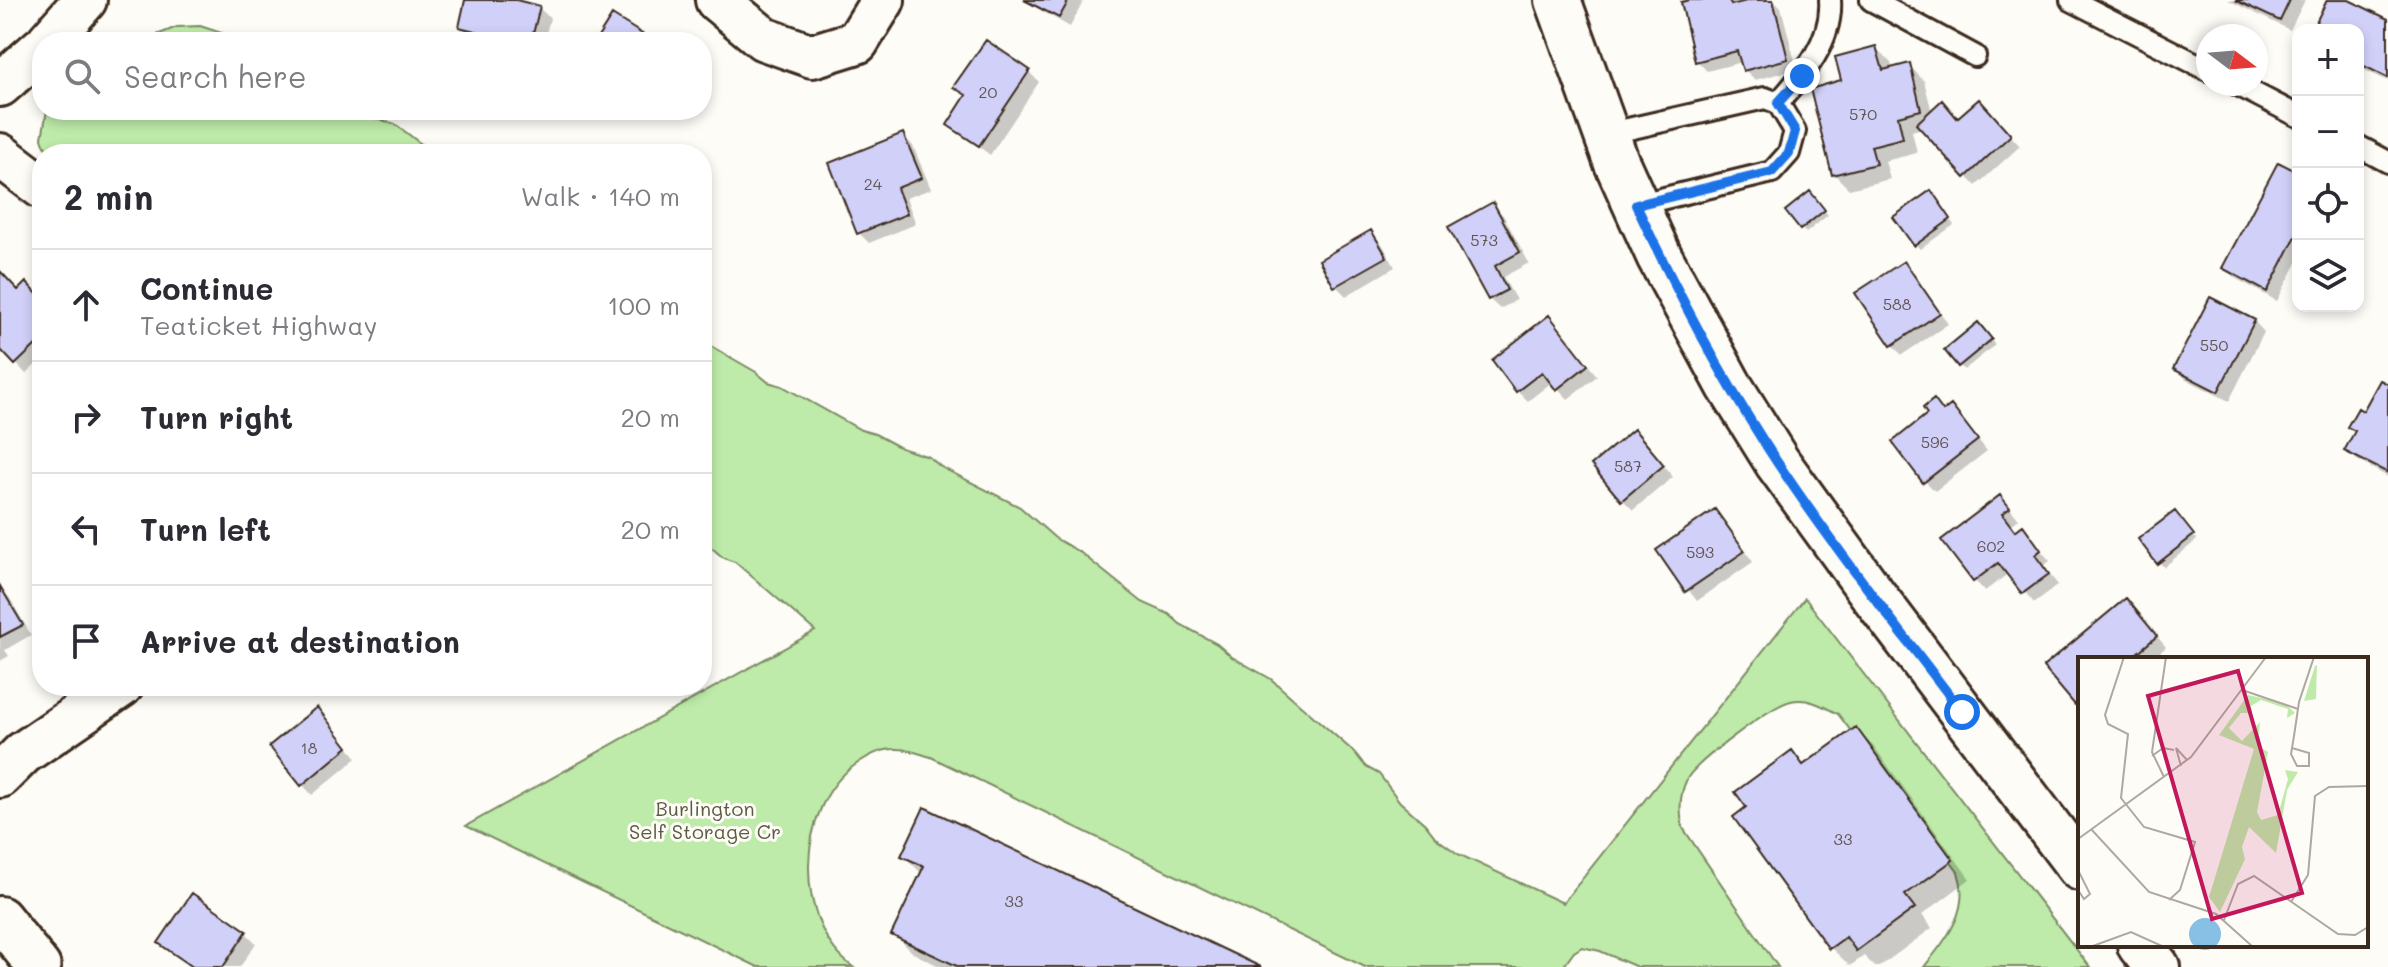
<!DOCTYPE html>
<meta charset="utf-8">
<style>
:root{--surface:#fff;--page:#f2f2f3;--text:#2b2b33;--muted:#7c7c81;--line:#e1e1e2}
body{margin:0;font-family:Mali,sans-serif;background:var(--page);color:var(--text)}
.controls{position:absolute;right:24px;top:24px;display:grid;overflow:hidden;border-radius:16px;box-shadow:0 4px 12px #0003}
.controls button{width:72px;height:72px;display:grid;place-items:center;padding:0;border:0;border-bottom:2px solid var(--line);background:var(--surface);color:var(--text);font:40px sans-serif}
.compass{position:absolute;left:2196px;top:24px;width:72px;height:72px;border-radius:50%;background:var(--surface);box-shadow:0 4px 12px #0003;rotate:106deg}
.stop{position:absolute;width:24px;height:24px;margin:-18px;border:6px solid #1a73e8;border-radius:50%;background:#fff}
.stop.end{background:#1a73e8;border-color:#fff;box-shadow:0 2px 8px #0008}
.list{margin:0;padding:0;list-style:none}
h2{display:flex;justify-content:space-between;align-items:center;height:104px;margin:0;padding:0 32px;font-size:34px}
h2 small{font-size:26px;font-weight:400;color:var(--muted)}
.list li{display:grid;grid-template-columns:52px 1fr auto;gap:24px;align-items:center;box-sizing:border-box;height:112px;padding:0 32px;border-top:2px solid var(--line)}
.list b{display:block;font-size:30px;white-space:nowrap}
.list p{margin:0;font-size:26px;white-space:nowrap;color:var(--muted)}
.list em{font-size:26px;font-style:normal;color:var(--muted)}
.icon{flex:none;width:44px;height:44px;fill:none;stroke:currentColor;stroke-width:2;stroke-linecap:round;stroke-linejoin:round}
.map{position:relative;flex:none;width:2388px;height:967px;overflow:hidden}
.search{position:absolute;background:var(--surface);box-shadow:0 4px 12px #0003;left:32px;top:32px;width:680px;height:88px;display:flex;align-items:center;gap:20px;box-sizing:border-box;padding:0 28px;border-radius:32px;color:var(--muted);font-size:30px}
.panel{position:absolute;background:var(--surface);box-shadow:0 4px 12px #0003;left:32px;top:144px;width:680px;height:552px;border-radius:32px}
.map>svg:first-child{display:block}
.green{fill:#beeba9;stroke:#7c8a64;stroke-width:2}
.shadow{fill:#0003}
.building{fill:#d1d0f8;stroke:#3b2a1e;stroke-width:2}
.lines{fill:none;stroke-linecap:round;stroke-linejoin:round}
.lane-casing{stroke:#3b2a1e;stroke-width:26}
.street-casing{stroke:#3b2a1e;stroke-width:48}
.primary-casing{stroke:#3b2a1e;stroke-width:50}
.lane{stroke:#fdfcf7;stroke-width:20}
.street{stroke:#fdfcf7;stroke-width:42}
.primary{stroke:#fdfcf7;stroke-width:44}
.route{stroke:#1a73e8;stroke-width:10}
.labels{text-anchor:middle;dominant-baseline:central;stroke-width:6;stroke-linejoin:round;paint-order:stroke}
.number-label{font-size:16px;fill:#605454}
.park-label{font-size:20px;fill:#5c5a41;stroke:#fdfcf7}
.inset-road{fill:none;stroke:#afa8a0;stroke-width:2}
.view{fill:#c2185b;fill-opacity:0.15;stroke:#c2185b;stroke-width:4}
.inset-edge{fill:none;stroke:#3b2a1e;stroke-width:4}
</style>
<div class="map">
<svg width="2388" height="967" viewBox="0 0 2388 967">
<rect width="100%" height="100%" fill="#fdfcf7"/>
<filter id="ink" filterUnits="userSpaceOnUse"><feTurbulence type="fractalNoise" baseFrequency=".0125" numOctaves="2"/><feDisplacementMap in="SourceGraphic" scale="16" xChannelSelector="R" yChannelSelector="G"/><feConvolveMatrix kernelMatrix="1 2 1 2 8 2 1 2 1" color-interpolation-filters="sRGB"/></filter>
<g filter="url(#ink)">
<path class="green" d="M200,26l25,8 7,8h-93l38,-15z
M47,110h301l47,14 39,30h-386l-6,-16z
M702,341l54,31 12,10 14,4 79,44 14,4 26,14 28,9 12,10 79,40 35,31 26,15 61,49 27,12 11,10 37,20 15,13 39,22 84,74 11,14 13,7 21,28 25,22 11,14 22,16 105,49 242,-305 285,369h-166c23,-29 47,-57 34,-95l-120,-158c-15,-8 -30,-17 -47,-13 -19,4 -95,61 -104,78 -8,16 -8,32 -4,49l95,139h-141l-37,-16 -18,-4 -8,5 -11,15h-198l-434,-210c-11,-3 -24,-9 -36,-8 -15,0 -27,7 -40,16 -60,42 -62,159 -2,202h-95l-292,-141 349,-195 -80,-69c-20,-5 -18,-15 -33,-19z"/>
<path class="shadow" d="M468,0h54l-1,3 18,5 11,10 -6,24h-52l-21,-5 -10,-10z
M1023,0h61l-14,27z
M1698,0h36l4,5 20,-5h16l7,7 16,62 -42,11 -10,-10 -3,-8 -35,9 -10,-10z
M2228,0h77l-15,30z
M2329,0h15l44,22v59l-30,-14v-37h-44z
M1876,48l15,15 2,7 16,-5 15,16 8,31 26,8 31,-8 31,34 -44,40 -54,-58 -10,3 5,22 -32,8 5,18 -41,10 -15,-15 9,-92z
M1029,72l10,10 -49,73 -41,-31 18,-27 -11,-11z
M903,135l10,11 18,43 -25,9 10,26 -47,19 -10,-10z
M2298,175v86l-21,40 -42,-23 -10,-10z
M1814,198l14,17 -22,18 -5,-5z
M1935,198l19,27 -34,24 -5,-5z
M1492,205l11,10 26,48 -26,14 13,23 -16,9 -11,-10z
M1371,232l10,10 14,25 -49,29 -11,-11z
M1904,264l10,10 34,50 -46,31 -10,-10z
M0,273l18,19 24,9v58l-16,15 -26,-28z
M2254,321l10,11 -35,69 -43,-22 -10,-11z
M1559,328l38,48 -29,23 -16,-17 -24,19 -11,-11z
M1983,330l12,15 -31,25 -4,-4z
M2388,386v91l-31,-17 -10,-10 9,-17 -6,-6z
M1944,413l17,5 26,33 -52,40 -10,-10z
M1644,442l29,35 -40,33 -11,-11z
M2000,497l19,22 -8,6 6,7 5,-4 28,33 -7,5 15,19 -24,18 -25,-30 -24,18 -10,-10z
M1715,511l10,10 28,41 -56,39 -38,-50z
M2179,518l18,22 -33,27 -5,-5z
M0,588l9,9 22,38 -26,15 4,6 -9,5z
M2136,611l30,36 -14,12h-72v48l-34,-40z
M327,720l30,38 -45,37 -10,-11z
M1856,729l19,19 95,131 -48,36 10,13 -53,39h-4l-11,-11 -14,10 -19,-18 -82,-140 43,-56 13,14z
M903,855l353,112h-315l-28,-14 -19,-19 28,-60z
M193,896l53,37 10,10 -16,24h-49l-30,-24z"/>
<path class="building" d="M465,0h51l24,6 -9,36h-12l-60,-15z
M1024,0h45l-10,18z
M1690,0h39l2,5 19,-5h23l15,59 -45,12 -6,-20 -42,11 -14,-60z
M2235,0h55l-10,21z
M2327,0h22l39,19v59l-30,-15v-33h-46z
M612,15l43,27h-60z
M986,40l44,30 -51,76 -32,-21 19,-30 -13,-8z
M1876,46l7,24 27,-7 11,47 -23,6 5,22 -32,8 5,18 -44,11 -22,-86 31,-9 -6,-23z
M1979,99l32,36 -46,43 -49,-54 26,-24 15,18z
M903,133l19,45 -25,10 10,26 -50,20 -28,-71z
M2278,162l20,10v60l-31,60 -45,-24z
M1931,190l20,29 -37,27 -21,-29z
M1810,191l15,19 -25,20 -15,-19z
M1493,202l27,50 -25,14 12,24 -19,10 -40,-73z
M1371,230l16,27 -53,30 -15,-27z
M1904,261l36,52 -49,33 -36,-53z
M0,271l18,19 8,-8 16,17v40l-27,26 -15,-16z
M2210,297l45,23 -37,72 -45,-23z
M1549,315l39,50 -32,25 -14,-18 -26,20 -24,-32z
M1978,322l14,17 -34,28 -14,-17z
M2380,380l8,4v89l-44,-22 11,-20 -8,-4 11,-19 5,3z
M1934,399l9,12 8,-6 27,35 -55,43 -31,-41 35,-28 -4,-6z
M1634,429l30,36 -43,36 -30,-36z
M2000,495l10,13 -8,6 13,17 8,-6 18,25 -6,5 14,19 -27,20 -24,-31 -25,19 -32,-42z
M1715,509l30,42 -60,41 -29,-42z
M2175,511l19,24 -37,29 -19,-25z
M0,586l23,39 -23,12z
M2126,598l31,38 -27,23h-50v41l-5,5 -32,-38z
M317,707l31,40 -47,39 -32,-40z
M1856,727l97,133 -48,35 10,13 -59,43 -10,-14 -17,12 -96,-132 13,-10 -11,-15 57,-42 11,15z
M924,807l337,160h-302l-68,-32 33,-69 -23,-10z
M192,893l55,38 -24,36h-30l-35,-24z"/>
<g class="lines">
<defs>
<path id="lane" d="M1871,0l104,56
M2071,0l137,70
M2236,84l62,32
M1778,103c25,-28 55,-62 52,-103
M1606,134l159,-36 13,5 17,28 -6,22 -17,19 -136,33
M2358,146l30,16"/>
<path id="street" d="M717,0l47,39 48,17 45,-14 26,-42
M48,42l37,-42
M0,85l42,-37
M0,155l42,32
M0,776l23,-23 98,-67
M0,918l39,49"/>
<path id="primary" d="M1558,0l58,161 43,95 70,129 48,77 97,134 206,272
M2140,945l17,22"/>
</defs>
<use href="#lane" class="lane-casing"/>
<use href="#street" class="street-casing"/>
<use href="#primary" class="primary-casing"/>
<use href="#lane" class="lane"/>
<use href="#street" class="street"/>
<use href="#primary" class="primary"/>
</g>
</g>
<g class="lines" filter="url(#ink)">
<path class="route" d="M1802,76l-24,27 17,28 -6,22 -17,19 -136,33c41,88 87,176 141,257 57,86 123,168 185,250"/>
</g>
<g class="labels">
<g class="number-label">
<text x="988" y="91">20</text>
<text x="1863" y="113">570</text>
<text x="873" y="183">24</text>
<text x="1484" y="239">573</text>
<text x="1897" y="303">588</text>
<text x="2214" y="344">550</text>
<text x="1935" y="441">596</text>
<text x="1628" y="465">587</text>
<text x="1991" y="545">602</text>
<text x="1700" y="551">593</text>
<text x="309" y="747">18</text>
<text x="1843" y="838">33</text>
<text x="1014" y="900">33</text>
</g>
<g class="park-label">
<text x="705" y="808">Burlington<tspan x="705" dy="23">Self Storage Cr</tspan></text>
</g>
</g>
<g transform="translate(2078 657)">
<rect width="290" height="290" fill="#fdfcf7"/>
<path d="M239,8l-1,34 -12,2 11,-35zM170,38l36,8 11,10 -8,5 1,-9 -27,-9 -10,6 1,7h-11l-12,15 13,13 18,-19 -2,24 10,6 -11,60 4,8 17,-5 10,-36 -3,-9 13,2 -11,18 -11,63 -27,-26 -7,20 3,12 -25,53 -11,-15 45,-148 -35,-14z" fill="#beeba9"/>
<path d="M111 277a16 16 0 1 1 32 0a16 16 0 1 1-32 0Z" fill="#87bfe5"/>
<path class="inset-road" d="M46,0l-19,58 3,9 20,10 -7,64 23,29 51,15 -15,48 -11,10M167,34l53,18M214,91l17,5v13h-12l-6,-12 3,-18 5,-34 15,-45M74,99l11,-8 11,2M103,109l-5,-18 11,12M86,120l-12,-25 14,-95M13,172l58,63 67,22 37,33M0,182l113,-82 75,-100M0,213l12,24 -6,5 -6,-9M213,245l17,-27 7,-79 14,-9 39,-1M146,263l14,-36 16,-8 84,58 17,1 13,-8M12,290l41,-15 33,15"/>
<path class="view" d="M160,14l64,222 -90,26 -64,-223z"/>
<rect width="290" height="290" class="inset-edge"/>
</g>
</svg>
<div class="controls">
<button>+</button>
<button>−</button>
<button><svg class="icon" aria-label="locate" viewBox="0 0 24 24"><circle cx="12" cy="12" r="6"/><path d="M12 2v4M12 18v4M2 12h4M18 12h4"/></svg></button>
<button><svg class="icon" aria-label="layers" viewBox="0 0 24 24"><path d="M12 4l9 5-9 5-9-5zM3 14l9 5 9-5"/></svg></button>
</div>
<svg class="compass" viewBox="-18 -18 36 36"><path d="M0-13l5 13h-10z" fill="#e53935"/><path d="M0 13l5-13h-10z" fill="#7c7c81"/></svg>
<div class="stop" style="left:1962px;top:712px"></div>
<div class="stop end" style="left:1802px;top:76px"></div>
<div class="search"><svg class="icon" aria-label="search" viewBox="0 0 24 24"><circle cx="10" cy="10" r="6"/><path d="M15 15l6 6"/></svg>Search here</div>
<section class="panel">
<h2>2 min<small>Walk · 140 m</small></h2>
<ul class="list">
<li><svg class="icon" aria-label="ahead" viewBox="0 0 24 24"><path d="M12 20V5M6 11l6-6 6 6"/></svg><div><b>Continue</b><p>Teaticket Highway</p></div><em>100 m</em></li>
<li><svg class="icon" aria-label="right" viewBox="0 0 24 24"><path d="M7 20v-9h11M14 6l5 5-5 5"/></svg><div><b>Turn right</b></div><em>20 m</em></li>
<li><svg class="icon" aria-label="left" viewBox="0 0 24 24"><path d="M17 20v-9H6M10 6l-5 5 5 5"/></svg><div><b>Turn left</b></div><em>20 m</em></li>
<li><svg class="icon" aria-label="arrive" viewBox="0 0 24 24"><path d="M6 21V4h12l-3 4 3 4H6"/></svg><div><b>Arrive at destination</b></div></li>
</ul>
</section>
</div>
